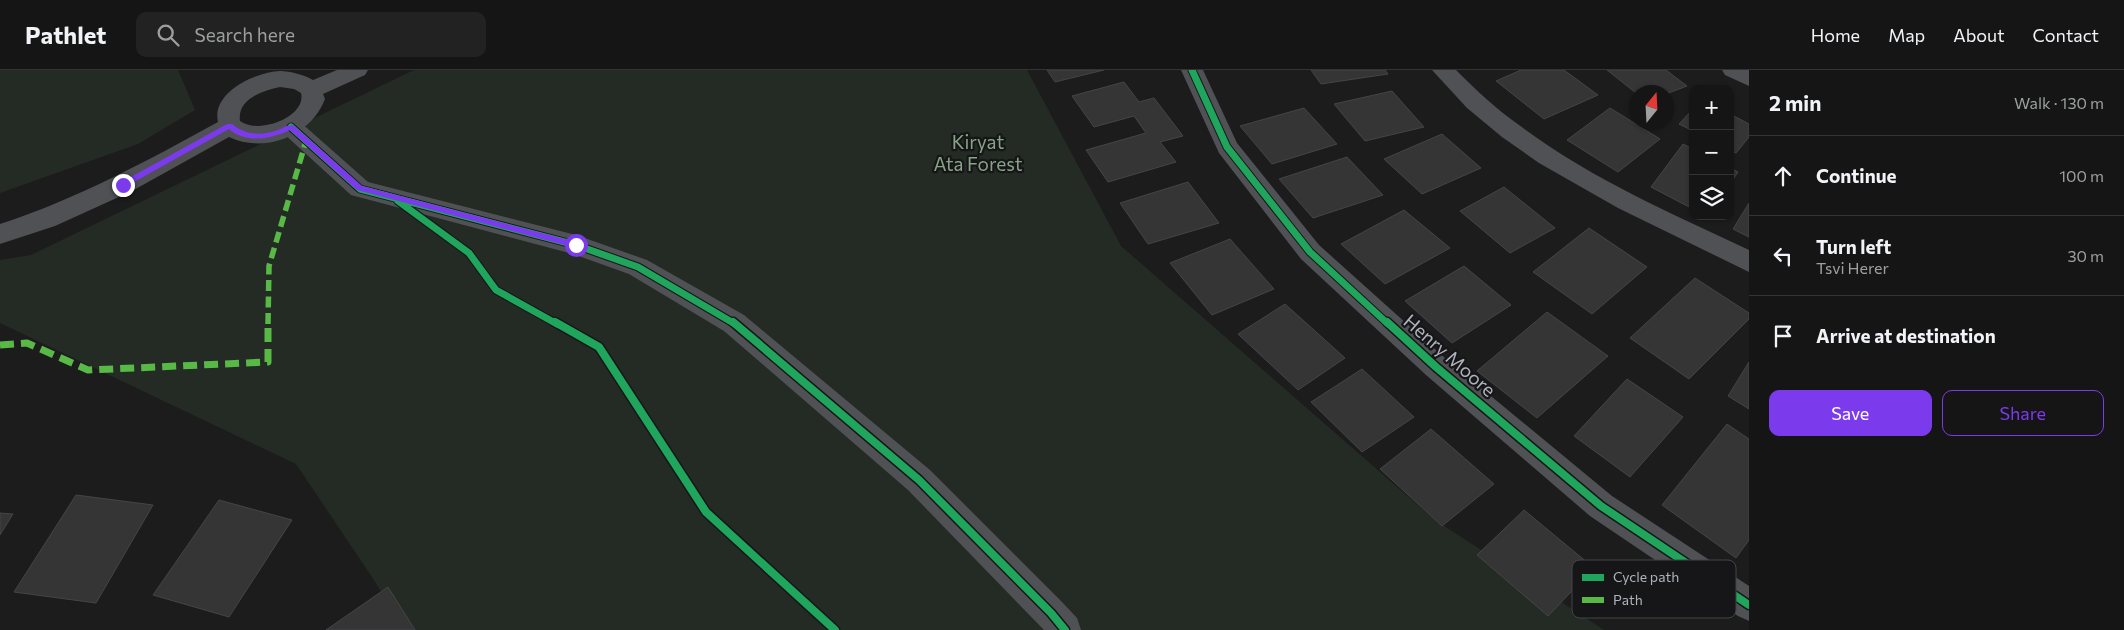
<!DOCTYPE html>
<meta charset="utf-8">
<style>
:root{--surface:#151515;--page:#222;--text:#f1f3f6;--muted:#9d9fa0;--line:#343434;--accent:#7c3aed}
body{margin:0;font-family:Commissioner,sans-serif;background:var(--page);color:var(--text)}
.controls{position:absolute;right:15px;top:15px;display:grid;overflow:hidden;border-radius:10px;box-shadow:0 1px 4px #0004}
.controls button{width:45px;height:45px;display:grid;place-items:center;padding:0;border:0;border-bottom:1px solid var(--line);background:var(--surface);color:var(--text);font:25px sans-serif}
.compass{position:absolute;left:1629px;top:15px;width:45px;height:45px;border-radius:50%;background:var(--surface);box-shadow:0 1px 4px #0004;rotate:18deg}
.stop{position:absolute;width:15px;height:15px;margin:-11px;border:4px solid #7c3aed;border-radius:50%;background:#fff}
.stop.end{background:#7c3aed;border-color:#fff;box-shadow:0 1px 5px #0008}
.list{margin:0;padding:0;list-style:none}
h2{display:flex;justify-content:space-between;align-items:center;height:65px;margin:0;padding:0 20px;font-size:21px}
h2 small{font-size:16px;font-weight:400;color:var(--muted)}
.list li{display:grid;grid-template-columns:32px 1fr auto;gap:15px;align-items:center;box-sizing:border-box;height:80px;padding:0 20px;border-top:1px solid var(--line)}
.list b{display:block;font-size:19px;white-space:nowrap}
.list p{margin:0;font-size:16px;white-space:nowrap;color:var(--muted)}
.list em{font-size:16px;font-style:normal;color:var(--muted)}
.actions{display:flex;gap:10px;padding:15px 20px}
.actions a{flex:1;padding:11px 0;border:1px solid var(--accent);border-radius:10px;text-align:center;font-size:18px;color:var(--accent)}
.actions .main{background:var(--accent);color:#fff}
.icon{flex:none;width:28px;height:28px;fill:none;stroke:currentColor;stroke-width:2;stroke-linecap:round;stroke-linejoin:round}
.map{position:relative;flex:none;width:1749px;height:560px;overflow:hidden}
header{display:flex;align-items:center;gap:30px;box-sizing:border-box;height:70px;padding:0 25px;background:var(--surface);border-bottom:1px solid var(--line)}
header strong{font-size:24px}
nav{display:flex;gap:28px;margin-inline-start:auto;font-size:18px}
.search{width:350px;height:45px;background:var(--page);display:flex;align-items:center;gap:12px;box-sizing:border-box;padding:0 18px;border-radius:10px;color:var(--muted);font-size:19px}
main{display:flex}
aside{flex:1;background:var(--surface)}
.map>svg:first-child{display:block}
.green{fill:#242b24}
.building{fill:#353536;stroke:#444548}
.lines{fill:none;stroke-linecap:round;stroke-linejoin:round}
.minor{fill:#505154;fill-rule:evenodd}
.tertiary{fill:#505154;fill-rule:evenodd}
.quiet-far1{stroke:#58b947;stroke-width:5.5;stroke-dasharray:11 5.5;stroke-linecap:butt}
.quiet{stroke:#58b947;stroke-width:7;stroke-dasharray:14 7;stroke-linecap:butt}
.cycleway-far1-casing{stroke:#161618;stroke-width:9}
.cycleway-casing{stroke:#161618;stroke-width:11}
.cycleway-far1{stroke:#20a55d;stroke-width:7}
.cycleway{stroke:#20a55d;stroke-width:8}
.route{fill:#7c3aed}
.labels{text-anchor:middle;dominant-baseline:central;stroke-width:4.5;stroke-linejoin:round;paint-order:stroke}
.park-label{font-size:19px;fill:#88a487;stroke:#161618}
.street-label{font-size:19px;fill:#aeb3bb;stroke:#161618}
.key{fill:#161618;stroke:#444549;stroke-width:1}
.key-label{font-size:14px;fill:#aeb3bb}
</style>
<header>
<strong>Pathlet</strong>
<div class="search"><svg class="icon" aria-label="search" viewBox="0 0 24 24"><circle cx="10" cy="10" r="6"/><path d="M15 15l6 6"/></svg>Search here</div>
<nav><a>Home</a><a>Map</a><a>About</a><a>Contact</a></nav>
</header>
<main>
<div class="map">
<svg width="1749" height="560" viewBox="0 0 1749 560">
<rect width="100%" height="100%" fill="#1c1c1c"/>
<path class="green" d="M0,0h178l17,40 -57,34 -138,49z
M414,0h613l94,176 314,274 169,110h-1199l-33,-53 -76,-113 -296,-141v-63l31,-5z"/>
<path class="building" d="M1047,0h57l-49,12z
M1311,0h74l3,4 -67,10z
M1521,0h43l34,25 -54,24 -48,-38z
M1607,0h59l21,16 -21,8 -30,-1z
M1124,12l15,20 15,-4 29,38 -23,6 16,20 -68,20 -22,-32 60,-17 -12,-17 -40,11 -22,-31z
M1392,21l32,36 -59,14 -31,-37z
M1304,38l33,36 -65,20 -32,-38z
M1610,38l50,31 -42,33 -51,-32z
M1693,39v22l-14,-7z
M1730,44l19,10v13l-13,16 -6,-2z
M1442,64l39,34 -59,26 -38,-35z
M1683,74l10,5v60l-42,-22z
M1347,87l36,38 -70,23 -34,-39z
M1730,98l8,4 -8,12z
M1188,112l31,41 -71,21 -28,-41z
M1504,117l51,41 -45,25 -50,-42z
M1749,133v34l-16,-8z
M1404,140l46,38 -65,36 -44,-40z
M1589,158l58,39 -55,47 -59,-42z
M1230,169l44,50 -62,26 -42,-52z
M1464,196l47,39 -59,38 -47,-42z
M1695,208l54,35v6l-60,60 -59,-41z
M1285,234l60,54 -47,32 -60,-56z
M1547,242l61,44 -71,62 -60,-47z
M1749,292v47l-21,-13z
M1362,299l52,48 -52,35 -51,-50z
M1627,309l56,38 -53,60 -56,-41z
M1727,354l22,15v101l-13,18 -74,-53z
M1431,359l63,55 -52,42 -62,-57z
M76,425l77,10 -57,98 -82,-11z
M219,430l73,20 -63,97 -76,-22z
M1524,440l70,58 -46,48 -71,-61z
M0,443l13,1 -13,21z
M388,517l27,43h-89z"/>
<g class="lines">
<path class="minor" d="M1181,0h22l34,73 82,102 127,114 166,137 137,90v35l-11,-5 -148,-100 -164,-141 -125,-116 -82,-106z
M1432,0h24c20,20 40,39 63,55 70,53 152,88 230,125v22l-131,-64 -79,-45 -37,-26 -35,-29z
M1722,0h27v16l-24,-11z
M291,49l8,2 69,61 208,53 71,25 97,55 186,155 132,132 15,16 4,12h-37l-136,-140 -184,-159 -95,-57 -56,-20 -222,-59 -68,-62 -4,-6 4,-6z"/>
<path class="tertiary" d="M337,0h31l-3,5 -42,19 2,5c-14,37 -60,55 -96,38l-97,54 -77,35 -55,18v-20c77,-25 147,-63 218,-102 -7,-29 37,-50 62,-51 10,0 25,4 33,9zM280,17l14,2 7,4c6,24 -43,42 -61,28 -3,-22 22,-30 40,-34z"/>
<path class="quiet-far1" d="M268,254l1,-58 37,-125"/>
<path class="quiet" d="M0,275l27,-2 61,27 180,-8v-40"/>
<defs>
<path id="cycleway-far1" d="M1192,0l35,77 83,105 78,72
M291,57l69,62 216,56 62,22 97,57
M398,131l71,52 27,37 61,34"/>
<path id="cycleway" d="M555,252l44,25 107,165 129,118
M733,252l186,158 132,133 14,17
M1387,252l49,45 165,139 148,99"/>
</defs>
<use href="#cycleway-far1" class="cycleway-far1-casing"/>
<use href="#cycleway" class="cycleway-casing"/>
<use href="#cycleway-far1" class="cycleway-far1"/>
<use href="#cycleway" class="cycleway"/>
</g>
<path class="route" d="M227,54h5c13,11 30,12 46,6 5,-2 9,-5 15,-5l69,61 214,56 4,3 -4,3 -219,-58 -67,-60c-19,9 -44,14 -61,-1l-104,58h-5v-4z"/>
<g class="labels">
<g class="park-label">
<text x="978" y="71">Kiryat<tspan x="978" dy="22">Ata Forest</tspan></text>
</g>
<g class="street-label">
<text transform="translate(1450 285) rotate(41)">Henry Moore</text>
</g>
</g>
<rect x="1572" y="490" width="164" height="58" rx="8" class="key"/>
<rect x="1582" y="504" width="22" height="7" fill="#20a55d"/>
<rect x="1582" y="527" width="22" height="6" fill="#58b947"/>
<g class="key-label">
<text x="1613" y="512">Cycle path</text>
<text x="1613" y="535">Path</text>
</g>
</svg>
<div class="controls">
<button>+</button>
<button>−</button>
<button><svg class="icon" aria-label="layers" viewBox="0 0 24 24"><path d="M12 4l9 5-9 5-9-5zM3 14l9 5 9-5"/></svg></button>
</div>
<svg class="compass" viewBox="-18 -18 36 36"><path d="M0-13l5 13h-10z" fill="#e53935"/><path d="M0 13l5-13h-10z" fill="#9d9fa0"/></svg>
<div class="stop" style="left:576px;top:175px"></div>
<div class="stop end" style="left:123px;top:115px"></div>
</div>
<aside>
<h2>2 min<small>Walk · 130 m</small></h2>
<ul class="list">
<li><svg class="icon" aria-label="ahead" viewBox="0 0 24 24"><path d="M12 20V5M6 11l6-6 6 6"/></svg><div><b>Continue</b></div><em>100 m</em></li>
<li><svg class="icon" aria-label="left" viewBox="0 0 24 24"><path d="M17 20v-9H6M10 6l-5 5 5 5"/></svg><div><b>Turn left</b><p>Tsvi Herer</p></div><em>30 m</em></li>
<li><svg class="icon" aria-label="arrive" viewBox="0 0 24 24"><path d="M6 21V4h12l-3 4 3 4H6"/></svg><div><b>Arrive at destination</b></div></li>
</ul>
<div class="actions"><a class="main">Save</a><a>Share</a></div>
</aside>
</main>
